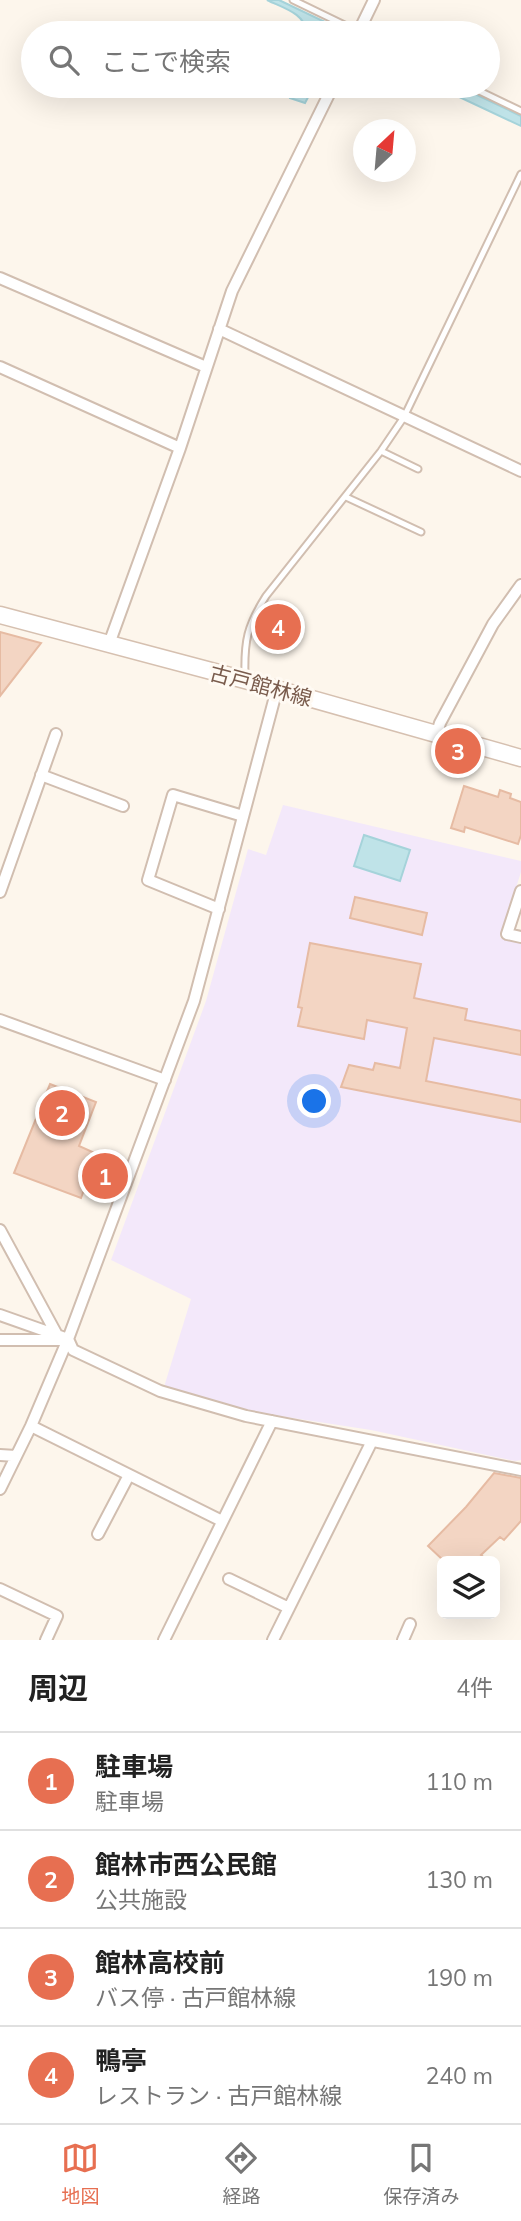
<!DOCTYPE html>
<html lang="ja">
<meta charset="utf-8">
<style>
:root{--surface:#fff;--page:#f2f2f2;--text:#222;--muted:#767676;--line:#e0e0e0;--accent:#e76f51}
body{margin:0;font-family:Mulish,"Noto Sans JP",sans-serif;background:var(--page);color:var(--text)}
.controls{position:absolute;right:21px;bottom:21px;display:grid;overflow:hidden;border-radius:10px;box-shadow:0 7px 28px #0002}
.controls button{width:63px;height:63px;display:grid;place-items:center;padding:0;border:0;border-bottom:2px solid var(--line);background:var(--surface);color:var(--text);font:35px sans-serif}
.compass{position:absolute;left:353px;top:119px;width:63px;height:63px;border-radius:50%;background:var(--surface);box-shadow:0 7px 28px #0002;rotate:26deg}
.you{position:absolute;left:315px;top:1102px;width:24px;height:24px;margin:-18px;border:5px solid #fff;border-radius:50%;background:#1a73e8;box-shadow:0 0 0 10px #1a73e833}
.badge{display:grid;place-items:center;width:46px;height:46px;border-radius:50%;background:var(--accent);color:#fff;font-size:23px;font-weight:700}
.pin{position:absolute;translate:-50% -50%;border:4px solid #fff;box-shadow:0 2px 7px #0006}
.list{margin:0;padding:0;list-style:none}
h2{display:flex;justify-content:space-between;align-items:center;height:91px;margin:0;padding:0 28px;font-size:30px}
h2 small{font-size:23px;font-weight:400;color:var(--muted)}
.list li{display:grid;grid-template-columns:46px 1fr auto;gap:21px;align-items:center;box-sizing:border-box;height:98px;padding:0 28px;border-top:2px solid var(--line)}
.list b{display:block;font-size:26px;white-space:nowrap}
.list p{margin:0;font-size:23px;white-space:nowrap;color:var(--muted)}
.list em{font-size:23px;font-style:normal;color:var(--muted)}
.icon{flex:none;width:38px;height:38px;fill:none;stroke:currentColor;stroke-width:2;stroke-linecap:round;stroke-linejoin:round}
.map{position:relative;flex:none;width:521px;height:1640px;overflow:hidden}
.search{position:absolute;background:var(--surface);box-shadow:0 7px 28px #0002;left:21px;right:21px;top:21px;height:77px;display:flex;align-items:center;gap:18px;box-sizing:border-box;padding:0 24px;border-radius:38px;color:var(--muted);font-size:26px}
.sheet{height:483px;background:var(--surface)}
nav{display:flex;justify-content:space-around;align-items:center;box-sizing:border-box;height:98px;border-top:2px solid var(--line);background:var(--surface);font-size:19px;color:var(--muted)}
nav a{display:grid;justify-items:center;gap:4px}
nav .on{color:var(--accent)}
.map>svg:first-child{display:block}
.education{fill:#f3e8fa}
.water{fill:#bfe3e8;stroke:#a5d3da;stroke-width:2}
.building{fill:#f3d5c3;stroke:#e6bba3;stroke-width:2}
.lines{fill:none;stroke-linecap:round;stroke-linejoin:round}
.lane-casing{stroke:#d1beb0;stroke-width:9}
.street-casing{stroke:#d1beb0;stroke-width:14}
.secondary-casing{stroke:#d6c0b0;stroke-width:19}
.lane{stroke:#fff;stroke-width:5}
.street{stroke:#fff;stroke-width:10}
.secondary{stroke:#fff;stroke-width:16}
.labels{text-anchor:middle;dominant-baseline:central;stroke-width:6;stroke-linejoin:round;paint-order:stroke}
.street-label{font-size:21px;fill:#7a5c4d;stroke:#fffaf3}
</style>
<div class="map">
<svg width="521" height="1640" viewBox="0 0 521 1640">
<rect width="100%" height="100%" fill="#fdf6ec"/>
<path class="education" d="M283,805l238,56v11l-21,66 21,5v517l-6,1 -144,-31 -156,-24 -51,-19 27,-88 -80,-39 95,-259 42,-152 18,6z"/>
<path class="water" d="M267,0h12l69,33h-41c-2,-20 -24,-25 -40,-33z
M292,86h22l-9,17 -15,-5z
M436,86h22l63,30v10z
M364,835l46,15 -10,31 -46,-15z"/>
<path class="building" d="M268,612l26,14 -8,16 -26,-14z
M0,632l41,11 -41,53z
M464,786l34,11 2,-7 11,4 -1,4 11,4v33l-3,9 -53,-17 -1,5 -13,-4z
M355,897l72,16 -5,22 -72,-17z
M310,943l111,21 -7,34 53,11 -2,11 56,11v24l-87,-17 -8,43 95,19v22l-180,-35 8,-22 24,5 2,-7 25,5 7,-40 -40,-8 -3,19 -66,-13 4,-18 -4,-1z
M50,1084l46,18 -17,44 18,8 -16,44 -67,-25z
M494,1473l27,5v43l-17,19 -4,-3 -19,18 7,6h-44l-16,-15 38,-39z"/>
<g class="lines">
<defs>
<path id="lane" d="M293,0l66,32
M469,86l52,25
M381,451l37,18
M346,497l75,35
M245,676c-1,-35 2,-50 21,-80l115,-145 23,-34 117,-243"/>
<path id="street" d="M358,33l16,-33
M0,278l206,89
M219,329l302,142
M0,367l180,81
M109,644l71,-196 52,-157 101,-205
M437,733l3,-10 53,-99 28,-39
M41,775l82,31
M521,891l-14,43 14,3
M0,892l56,-158
M219,909l-71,-29 25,-85 70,21
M0,1020l165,60
M0,1230l57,105
M0,1315l68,24 5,11 87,41 86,25 275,54
M0,1340h62
M31,1426l191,95
M0,1455l16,1
M0,1489l31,-63 37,-87 126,-338 83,-312
M98,1534l31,-59
M229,1579l60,29
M0,1589l57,27 -11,24
M164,1640l108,-219
M273,1640l99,-199
M403,1640l7,-16"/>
<path id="secondary" d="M0,615l245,65 276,78"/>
</defs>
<use href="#lane" class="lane-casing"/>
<use href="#street" class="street-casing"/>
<use href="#secondary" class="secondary-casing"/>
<use href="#lane" class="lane"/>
<use href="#street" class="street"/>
<use href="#secondary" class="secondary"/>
</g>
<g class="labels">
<g class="street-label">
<text transform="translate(261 685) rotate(15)">古戸館林線</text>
</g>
</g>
</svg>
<div class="controls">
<button><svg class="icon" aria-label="layers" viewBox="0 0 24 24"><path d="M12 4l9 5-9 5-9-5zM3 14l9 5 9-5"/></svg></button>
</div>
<svg class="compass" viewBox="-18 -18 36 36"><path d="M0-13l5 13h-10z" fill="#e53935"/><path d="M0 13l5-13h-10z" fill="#767676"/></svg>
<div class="you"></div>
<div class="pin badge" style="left:105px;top:1176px">1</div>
<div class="pin badge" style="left:62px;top:1113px">2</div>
<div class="pin badge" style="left:458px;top:751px">3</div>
<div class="pin badge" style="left:278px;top:627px">4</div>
<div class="search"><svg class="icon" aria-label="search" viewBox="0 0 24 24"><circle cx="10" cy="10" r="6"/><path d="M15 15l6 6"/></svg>ここで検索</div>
</div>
<section class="sheet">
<h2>周辺<small>4件</small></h2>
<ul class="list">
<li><span class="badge">1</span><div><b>駐車場</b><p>駐車場</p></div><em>110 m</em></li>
<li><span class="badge">2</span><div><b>館林市西公民館</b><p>公共施設</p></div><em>130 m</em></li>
<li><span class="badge">3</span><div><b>館林高校前</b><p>バス停 · 古戸館林線</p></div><em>190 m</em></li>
<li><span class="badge">4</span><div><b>鴨亭</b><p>レストラン · 古戸館林線</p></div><em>240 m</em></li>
</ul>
</section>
<nav>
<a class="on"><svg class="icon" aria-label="map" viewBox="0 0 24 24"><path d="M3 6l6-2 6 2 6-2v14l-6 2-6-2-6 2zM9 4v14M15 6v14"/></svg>地図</a>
<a><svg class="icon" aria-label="directions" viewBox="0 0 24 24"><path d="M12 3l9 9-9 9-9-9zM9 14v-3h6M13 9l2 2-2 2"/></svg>経路</a>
<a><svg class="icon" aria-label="saved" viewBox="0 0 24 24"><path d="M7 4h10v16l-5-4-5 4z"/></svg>保存済み</a>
</nav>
